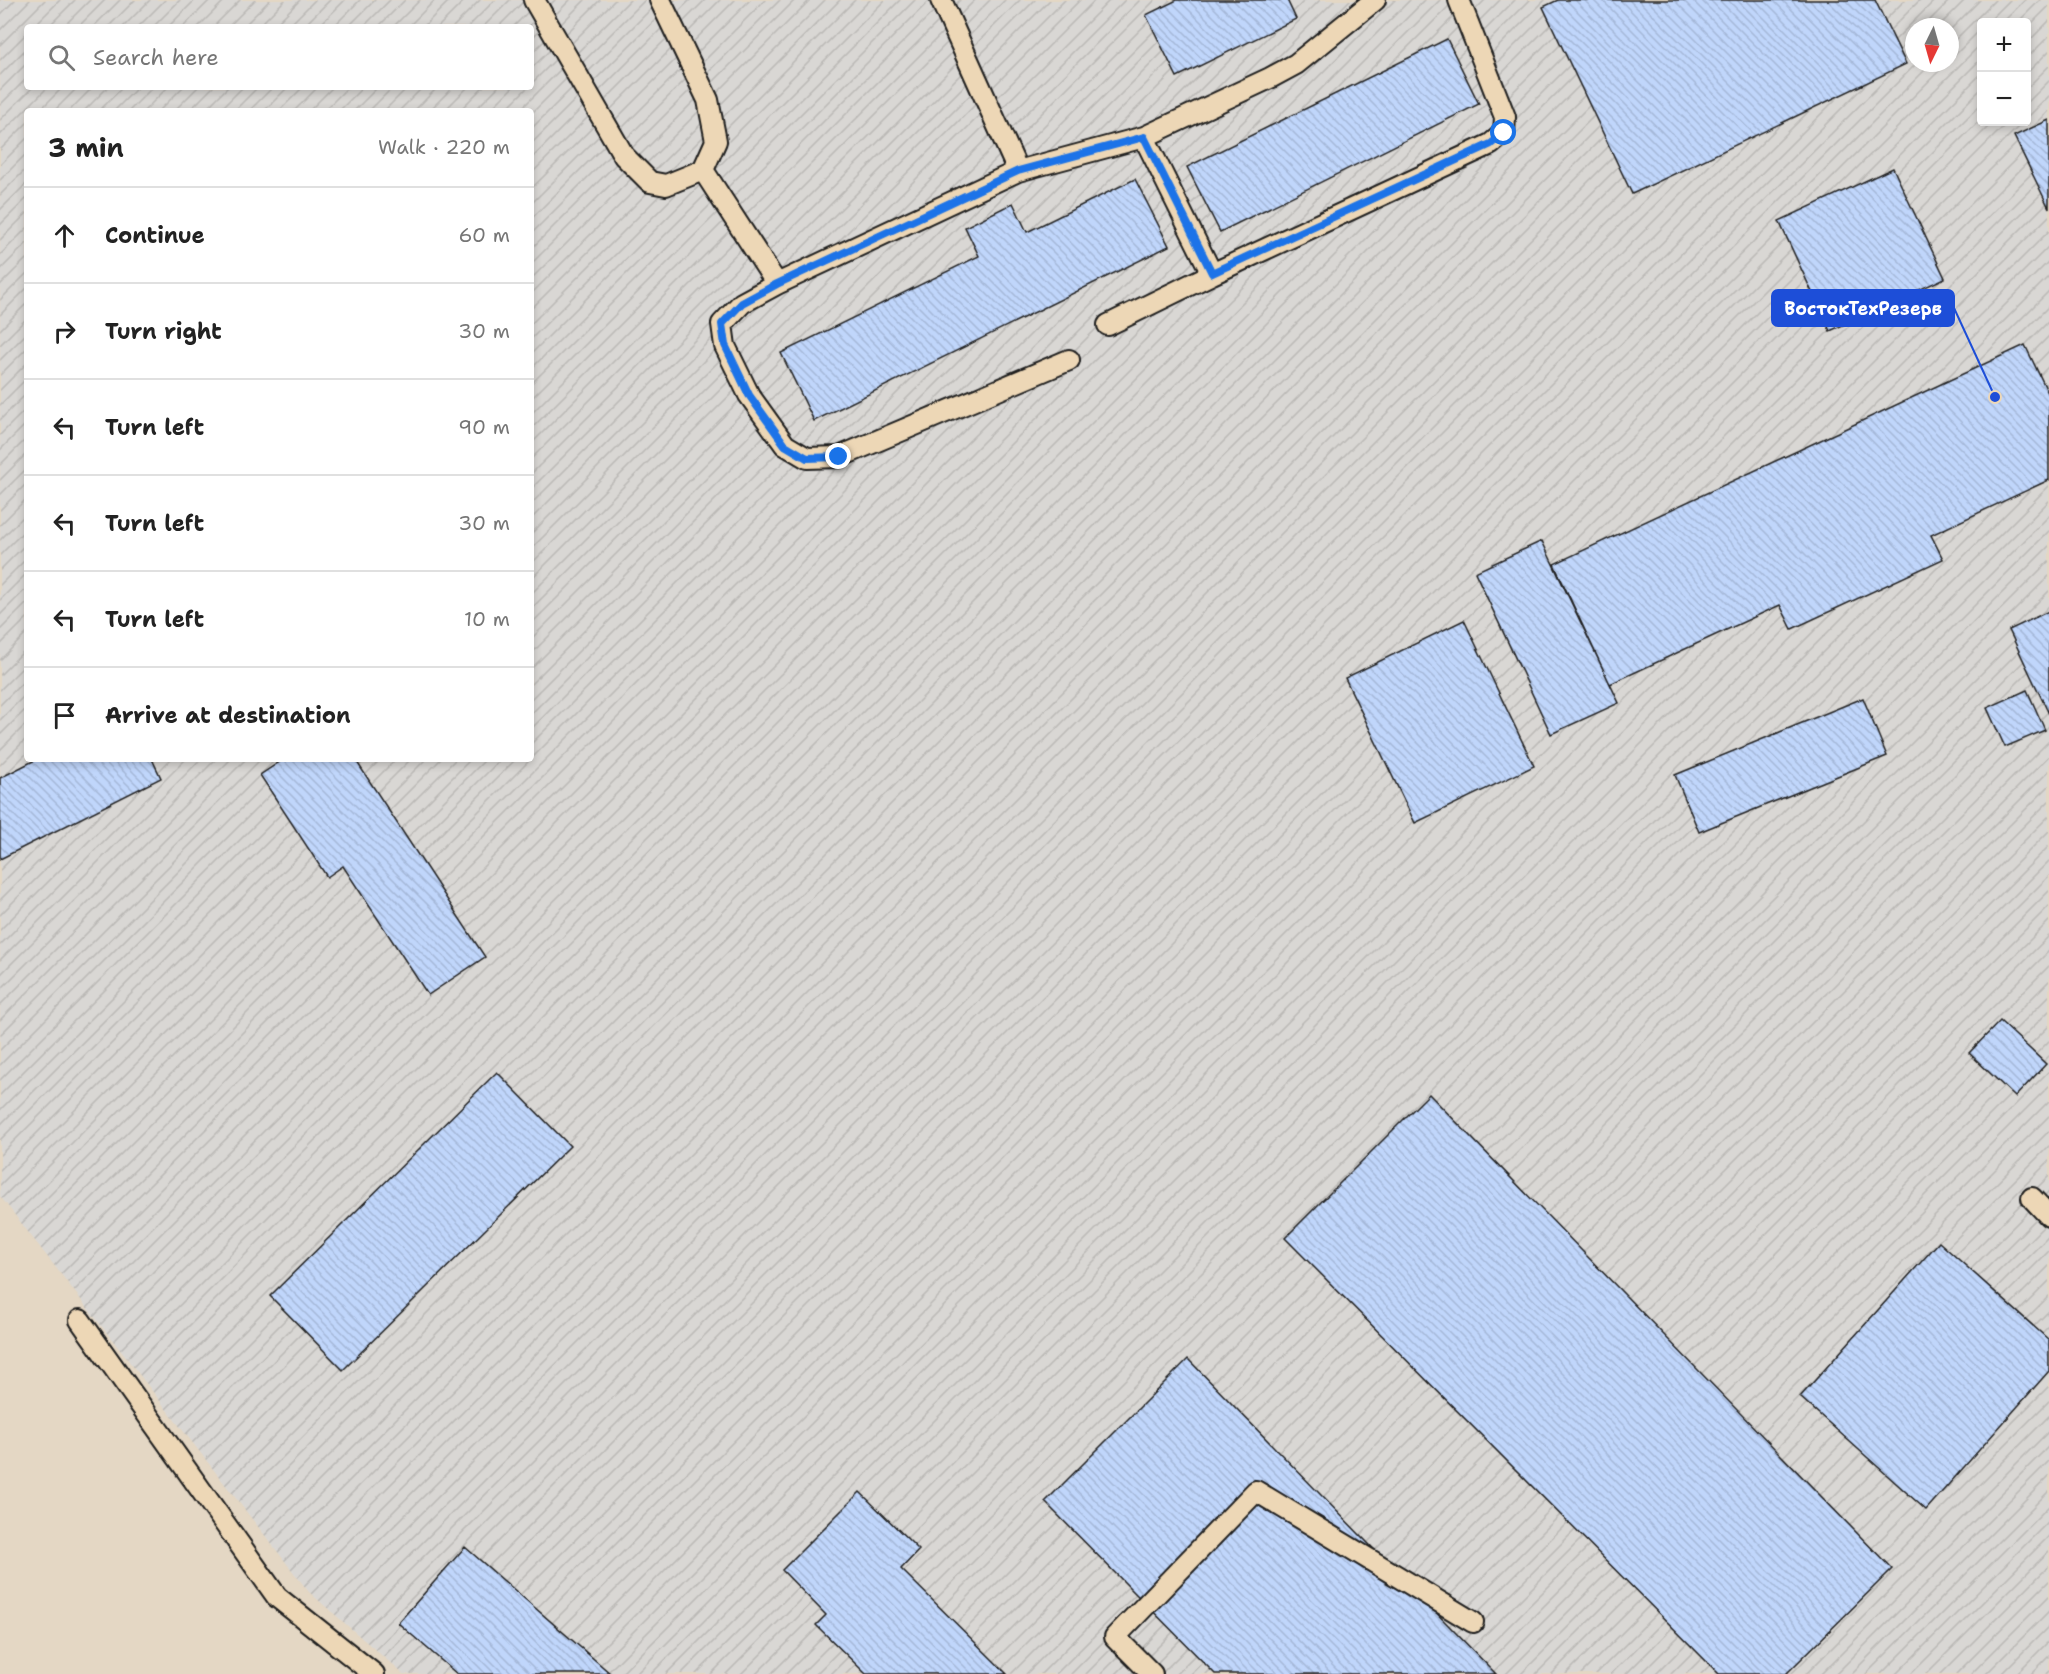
<!DOCTYPE html>
<meta charset="utf-8">
<style>
:root{--surface:#fff;--page:#f6f6f6;--text:#222;--muted:#767676;--line:#e0e0e0}
body{margin:0;font-family:"Shantell Sans",sans-serif;background:var(--page);color:var(--text)}
.controls{position:absolute;right:18px;top:18px;display:grid;overflow:hidden;border-radius:6px;box-shadow:0 3px 9px #0003}
.controls button{width:54px;height:54px;display:grid;place-items:center;padding:0;border:0;border-bottom:2px solid var(--line);background:var(--surface);color:var(--text);font:30px sans-serif}
.compass{position:absolute;left:1905px;top:18px;width:54px;height:54px;border-radius:50%;background:var(--surface);box-shadow:0 3px 9px #0003;rotate:185deg}
.stop{position:absolute;width:18px;height:18px;margin:-14px;border:4px solid #1a73e8;border-radius:50%;background:#fff}
.stop.end{background:#1a73e8;border-color:#fff;box-shadow:0 2px 6px #0008}
.list{margin:0;padding:0;list-style:none}
h2{display:flex;justify-content:space-between;align-items:center;height:78px;margin:0;padding:0 24px;font-size:26px}
h2 small{font-size:20px;font-weight:400;color:var(--muted)}
.list li{display:grid;grid-template-columns:39px 1fr auto;gap:18px;align-items:center;box-sizing:border-box;height:96px;padding:0 24px;border-top:2px solid var(--line)}
.list b{display:block;font-size:22px;white-space:nowrap}
.list em{font-size:20px;font-style:normal;color:var(--muted)}
.icon{flex:none;width:33px;height:33px;fill:none;stroke:currentColor;stroke-width:2;stroke-linecap:round;stroke-linejoin:round}
.map{position:relative;flex:none;width:2049px;height:1674px;overflow:hidden}
.search{position:absolute;background:var(--surface);box-shadow:0 3px 9px #0003;left:24px;top:24px;width:510px;height:66px;display:flex;align-items:center;gap:15px;box-sizing:border-box;padding:0 21px;border-radius:6px;color:var(--muted);font-size:22px}
.panel{position:absolute;background:var(--surface);box-shadow:0 3px 9px #0003;left:24px;top:108px;width:510px;height:654px;border-radius:6px}
.map>svg:first-child{display:block}
.industrial{fill:url(#industrial-furrows);fill-rule:evenodd}
.building{fill:url(#building-back-hatch);stroke:#1c1c1c;stroke-width:1.5}
.lines{fill:none;stroke-linecap:round;stroke-linejoin:round}
.service-casing{stroke:#1c1c1c;stroke-width:24}
.service{stroke:#edd7b6;stroke-width:20}
.route{stroke:#1a73e8;stroke-width:8}
.leader{fill:none;stroke:#1d4ed8;stroke-width:2}
.callout-dot{fill:#1d4ed8;stroke:#edd7b6;stroke-width:2}
.callout{fill:#1d4ed8;stroke:#1d4ed8;stroke-width:2}
.callout-label{font-size:18px;text-anchor:middle;font-weight:bold;fill:#fff}
</style>
<div class="map">
<svg width="2049" height="1674" viewBox="0 0 2049 1674">
<defs>
<pattern id="industrial-furrows" width="10" height="10" patternUnits="userSpaceOnUse" patternTransform="scale(1.5)"><rect width="10" height="10" fill="#d9d7d4"/><path d="M-1 1l2-2M0 10L10 0M9 11l2-2" fill="none" stroke="#bab8b5"/></pattern>
<pattern id="building-back-hatch" width="6" height="6" patternUnits="userSpaceOnUse" patternTransform="scale(1.5)"><rect width="6" height="6" fill="#c0d6fb"/><path d="M-1 5l2 2M0 0l6 6M5-1l2 2" fill="none" stroke="#a4b7d7"/></pattern>
</defs>
<rect width="100%" height="100%" fill="#e4d7c4"/>
<filter id="ink" filterUnits="userSpaceOnUse"><feTurbulence type="fractalNoise" baseFrequency=".0167" numOctaves="2"/><feDisplacementMap in="SourceGraphic" scale="12" xChannelSelector="R" yChannelSelector="G"/><feConvolveMatrix kernelMatrix="1 2 1 2 8 2 1 2 1" color-interpolation-filters="sRGB"/></filter>
<g filter="url(#ink)">
<path class="industrial" d="M0,0h2049v1674h-1646l-94,-82 -309,-396zM1982,22h44v100h-44zM27,27h504v60h-504zM1914,27h36v36h-36zM27,111h504v648h-504z"/>
<path class="building" d="M1177,0h110l9,19 -119,58 -31,-62z
M1558,0h317l31,64 -274,130 -89,-187z
M1447,39l32,65 -259,128 -33,-65z
M2049,120v88l-35,-72z
M1893,168l52,110 -115,53 -51,-110z
M1135,179l34,67 -355,175 -33,-68 198,-97 -14,-29 48,-24 14,29z
M2025,345l24,50v85l-118,55 12,24 -151,70 -12,-24 -170,79 -56,-120z
M1542,541l77,162 -68,31 -76,-162z
M2049,611v103l-40,-84z
M1464,620l70,146 -119,57 -70,-145z
M2027,690l18,40 -40,17 -18,-39z
M1863,698l24,58 -188,76 -24,-57z
M37,759h115l9,19 -161,81v-81z
M284,759h71l130,198 -57,38 -85,-129 -16,11 -67,-102z
M2000,1021l46,43 -31,33 -46,-44z
M497,1072l73,74 -227,224 -73,-74z
M1429,1094l463,475 -106,105h-67l-434,-436z
M1939,1242l110,98v31l-123,139 -126,-113z
M1188,1359l308,315h-281l-170,-172z
M860,1492l59,58 -18,19 106,105h-141l-50,-49 10,-10 -44,-45z
M465,1547l146,127h-154l-59,-51z"/>
<g class="lines">
<defs>
<path id="service" d="M534,0l90,156 26,26 16,3 37,-15 74,114
M660,0l48,100 8,41 -13,29
M941,0l77,171
M1144,137l68,137 279,-130 13,-11 1,-16 -46,-117
M1108,325l104,-51
M1069,360l-230,97 -32,1 -22,-13 -36,-50 -24,-49 -3,-22 20,-21 35,-19 241,-113 126,-34 126,-59 26,-14 79,-64
M2032,1198l17,18
M80,1320l197,277 97,77
M1152,1674l-37,-37 141,-146 217,131"/>
</defs>
<use href="#service" class="service-casing"/>
<use href="#service" class="service"/>
</g>
</g>
<g class="lines" filter="url(#ink)">
<path class="route" d="M839,457l-32,1 -22,-13 -36,-50 -24,-50 -3,-21 20,-21 35,-19 241,-113 126,-34 68,136 279,-129 13,-11"/>
</g>
<path class="leader" d="M1995 397L1954 308"/>
<circle class="callout-dot" cx="1995" cy="397" r="6"/>
<rect class="callout" x="1772" y="290" width="182" height="36" rx="6"/>
<g class="callout-label">
<text x="1863" y="315">ВостокТехРезерв</text>
</g>
</svg>
<div class="controls">
<button>+</button>
<button>−</button>
</div>
<svg class="compass" viewBox="-18 -18 36 36"><path d="M0-13l5 13h-10z" fill="#e53935"/><path d="M0 13l5-13h-10z" fill="#767676"/></svg>
<div class="stop" style="left:1504px;top:133px"></div>
<div class="stop end" style="left:839px;top:457px"></div>
<div class="search"><svg class="icon" aria-label="search" viewBox="0 0 24 24"><circle cx="10" cy="10" r="6"/><path d="M15 15l6 6"/></svg>Search here</div>
<section class="panel">
<h2>3 min<small>Walk · 220 m</small></h2>
<ul class="list">
<li><svg class="icon" aria-label="ahead" viewBox="0 0 24 24"><path d="M12 20V5M6 11l6-6 6 6"/></svg><div><b>Continue</b></div><em>60 m</em></li>
<li><svg class="icon" aria-label="right" viewBox="0 0 24 24"><path d="M7 20v-9h11M14 6l5 5-5 5"/></svg><div><b>Turn right</b></div><em>30 m</em></li>
<li><svg class="icon" aria-label="left" viewBox="0 0 24 24"><path d="M17 20v-9H6M10 6l-5 5 5 5"/></svg><div><b>Turn left</b></div><em>90 m</em></li>
<li><svg class="icon" aria-label="left" viewBox="0 0 24 24"><path d="M17 20v-9H6M10 6l-5 5 5 5"/></svg><div><b>Turn left</b></div><em>30 m</em></li>
<li><svg class="icon" aria-label="left" viewBox="0 0 24 24"><path d="M17 20v-9H6M10 6l-5 5 5 5"/></svg><div><b>Turn left</b></div><em>10 m</em></li>
<li><svg class="icon" aria-label="arrive" viewBox="0 0 24 24"><path d="M6 21V4h12l-3 4 3 4H6"/></svg><div><b>Arrive at destination</b></div></li>
</ul>
</section>
</div>
